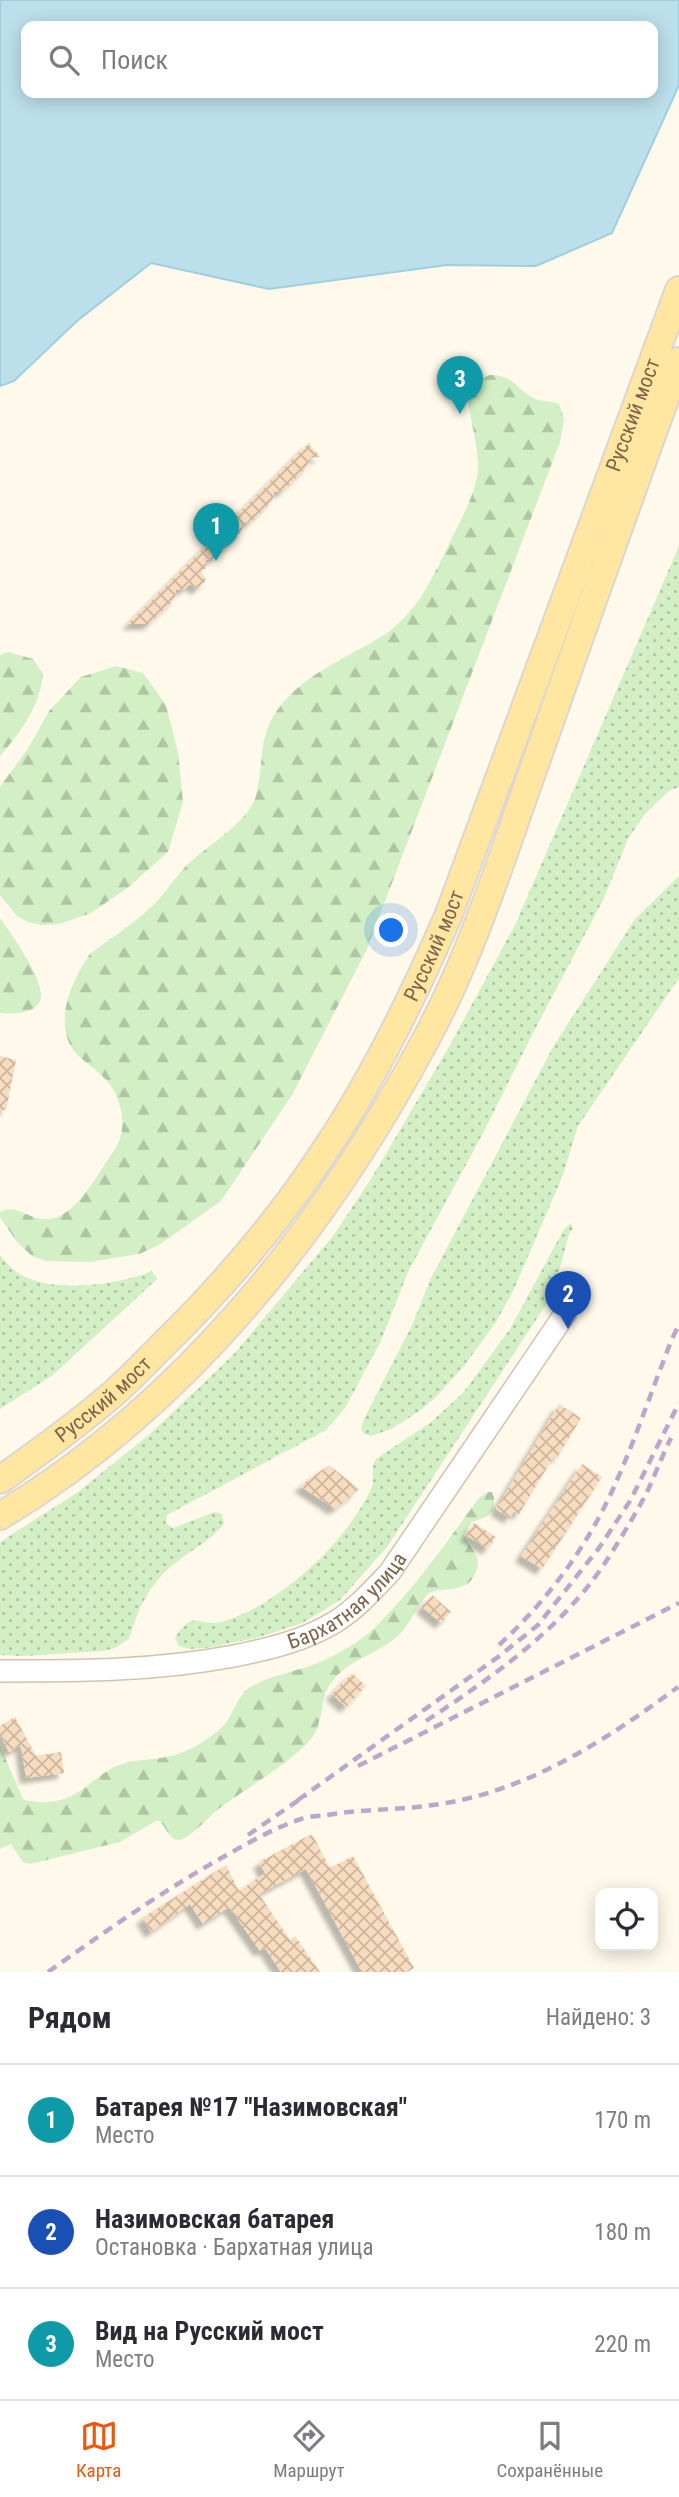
<!DOCTYPE html>
<html lang="ru">
<meta charset="utf-8">
<style>
:root{--surface:#fff;--page:#f2f2f3;--text:#2b2b33;--muted:#7c7c81;--line:#e1e1e2;--accent:#ea580c}
body{margin:0;font-family:"Roboto Condensed",sans-serif;background:var(--page);color:var(--text)}
.controls{position:absolute;right:21px;bottom:21px;display:grid;overflow:hidden;border-radius:14px;box-shadow:0 4px 18px #0003}
.controls button{width:63px;height:63px;display:grid;place-items:center;padding:0;border:0;border-bottom:2px solid var(--line);background:var(--surface);color:var(--text);font:35px sans-serif}
.you{position:absolute;left:392px;top:931px;width:24px;height:24px;margin:-18px;border:5px solid #fff;border-radius:50%;background:#1a73e8;box-shadow:0 0 0 10px #1a73e833}
.badge{display:grid;place-items:center;width:46px;height:46px;border-radius:50%;background:var(--accent);color:#fff;font-size:23px;font-weight:700}
.pin{position:absolute;translate:-50% -58px;filter:drop-shadow(0 2px 4px #0008)}
.pin::after{content:'';position:absolute;top:37px;width:24px;height:21px;background:inherit;clip-path:polygon(0 0,100% 0,50% 100%)}
.list{margin:0;padding:0;list-style:none}
h2{display:flex;justify-content:space-between;align-items:center;height:91px;margin:0;padding:0 28px;font-size:30px}
h2 small{font-size:23px;font-weight:400;color:var(--muted)}
.list li{display:grid;grid-template-columns:46px 1fr auto;gap:21px;align-items:center;box-sizing:border-box;height:112px;padding:0 28px;border-top:2px solid var(--line)}
.list b{display:block;font-size:26px;white-space:nowrap}
.list p{margin:0;font-size:23px;white-space:nowrap;color:var(--muted)}
.list em{font-size:23px;font-style:normal;color:var(--muted)}
.icon{flex:none;width:38px;height:38px;fill:none;stroke:currentColor;stroke-width:2;stroke-linecap:round;stroke-linejoin:round}
.map{position:relative;flex:none;width:679px;height:1972px;overflow:hidden}
.search{position:absolute;background:var(--surface);box-shadow:0 4px 18px #0003;left:21px;right:21px;top:21px;height:77px;display:flex;align-items:center;gap:18px;box-sizing:border-box;padding:0 24px;border-radius:14px;color:var(--muted);font-size:26px}
.sheet{height:427px;background:var(--surface)}
nav{display:flex;justify-content:space-around;align-items:center;box-sizing:border-box;height:98px;border-top:2px solid var(--line);background:var(--surface);font-size:19px;color:var(--muted)}
nav a{display:grid;justify-items:center;gap:4px}
nav .on{color:var(--accent)}
.map>svg:first-child{display:block}
.grass{fill:url(#grass-dots)}
.forest{fill:url(#forest-firs)}
.water{fill:#bbdfeb;stroke:#a0cede;stroke-width:2;fill-rule:evenodd}
.building{fill:url(#building-cross-hatch);filter:url(#shadow)}
.lines{fill:none;stroke-linecap:round;stroke-linejoin:round}
.tertiary-casing{stroke:#d3c2ae;stroke-width:24}
.primary-casing{stroke:#ddd6d0;stroke-width:30}
.tertiary{stroke:#fff;stroke-width:21}
.primary{stroke:#ffe7a1;stroke-width:26}
.rail{stroke:#bea5cc;stroke-width:4.5;stroke-dasharray:10 7;stroke-linecap:butt}
.labels{text-anchor:middle;dominant-baseline:central;stroke-width:6;stroke-linejoin:round;paint-order:stroke}
.street-label{font-size:21px;fill:#7e6249;stroke:#fffcf3}
</style>
<div class="map">
<svg width="679" height="1972" viewBox="0 0 679 1972">
<defs>
<pattern id="grass-dots" width="8" height="8" patternUnits="userSpaceOnUse" patternTransform="scale(1.75)"><rect width="8" height="8" fill="#d2efc6"/><path d="M2 2h.1M6 6h.1" fill="none" stroke="#b0c5a3" stroke-width="1.8" stroke-linecap="round"/></pattern>
<pattern id="forest-firs" width="22" height="20" patternUnits="userSpaceOnUse" patternTransform="scale(1.75)"><rect width="22" height="20" fill="#d2efc6"/><path d="M5 1l3.5 6h-7zM16 11l3.5 6h-7z" fill="#b0c5a3"/></pattern>
<pattern id="building-cross-hatch" width="8" height="8" patternUnits="userSpaceOnUse" patternTransform="scale(1.75)"><rect width="8" height="8" fill="#f7dcbf"/><path d="M0 0l8 8M0 8l8-8" fill="none" stroke="#cdb69d"/></pattern>
<filter id="shadow"><feDropShadow dx="-6" dy="6" stdDeviation="2" flood-color="#0004"/></filter>
</defs>
<rect width="100%" height="100%" fill="#fef9ea"/>
<path class="grass" d="M679,546v241l-10,4 -25,24 -16,24 -25,61 -71,135 -50,100 -74,137 -27,69 -36,67 -19,22 -159,85 -1,8 7,5 42,-16 7,2 2,10c-14,18 -35,27 -51,41 -25,20 -35,45 -44,74l-14,9 -12,3 -81,5 -22,-1v-113l78,-50 73,-59 82,-78 100,-119 38,-57 79,-134 66,-122z
M679,876v102l-101,148 -15,49 -49,114 -18,33 -32,44 -27,30 -16,14 -30,19 -20,7 -7,-2 -3,-6 3,-9 49,-96 17,-43 123,-233 82,-128z
M571,1223l2,6 -4,5 -16,60 -166,253 -47,53 -37,23 -47,15 -50,10 -16,1 -11,-3 -4,-8c18,-30 25,-11 46,-16 15,-4 36,-14 49,-23 41,-27 79,-65 101,-110 5,-10 -2,-20 5,-30l54,-36 33,-30 47,-64 54,-100z
M0,1255c6,7 12,15 20,19 32,20 99,11 132,-3l5,8 -104,96 -53,34z"/>
<path class="forest" d="M490,375c26,0 27,17 46,24 8,3 16,2 23,5l5,14 -4,24 -194,509 -74,144 -71,106 -62,44 -20,9 -49,8 -45,-1 -13,-5 -15,-14 -17,-25v-5c21,-12 35,20 65,1 17,-12 29,-32 40,-49 5,-8 11,-15 14,-23 8,-18 1,-46 -12,-60 -10,-12 -26,-20 -35,-33 -18,-29 1,-70 18,-94 19,-15 41,-28 59,-45 15,-13 24,-30 38,-44 19,-18 59,-42 68,-66 9,-27 3,-58 18,-82 23,-40 73,-58 109,-81 36,-22 52,-62 70,-98 10,-21 24,-45 26,-69 1,-18 -8,-53 -11,-73l2,-9 10,-8z
M8,652l25,7 10,15c-3,32 -22,58 -43,82v-101z
M116,666l27,7 23,32 12,47 5,50 -15,50 -38,34 -39,27 -32,11 -18,1 -13,-3 -11,-6 -17,-21v-108l29,-40 20,-36 32,-34z
M0,918c10,14 48,66 40,83 -6,13 -28,13 -40,12z
M487,1492h5l2,5v13l-8,7 -14,5 -8,13c5,13 19,21 12,37 -10,24 -31,13 -46,21 -10,6 -19,31 -31,42 -18,17 -40,21 -58,37 -25,22 -14,37 -26,61 -12,23 -77,60 -100,79 -7,6 -28,29 -37,28 -8,-1 -13,-13 -18,-19h-4l-36,21 -90,22 -7,-2 -12,-18 -11,5v-103l23,53c10,4 27,4 37,1 21,-5 35,-23 54,-33 19,-9 38,-6 57,-11 17,-4 33,-14 47,-25 16,-12 17,-36 34,-45 18,-10 41,-14 60,-21 16,-5 48,-23 60,-35 41,-39 73,-86 107,-132z"/>
<path class="water" d="M0,0h679v85l-67,148 -76,33 -89,-1 -178,24 -118,-26 -74,58 -63,60 -14,5zM26,26h627v67h-627z"/>
<path class="building" d="M310,442v4l11,11 -12,1 -1,8 -25,25 -9,1 -1,8 -22,22 -9,1v8l-27,27 -9,2v8l-5,4 5,8 -8,9 -8,-5 -5,5 -9,1 -1,9 -26,25h-21z
M0,1056l16,4 -10,50h-6z
M559,1404l22,14 -24,40 -3,-2 -35,58 -5,-3 -4,7 -14,-9z
M582,1464l20,13 -60,92 -21,-13z
M329,1465l30,24 -24,20 -35,-23z
M474,1523l22,14 -8,12 -22,-14z
M432,1595l19,17 -10,11 -19,-16z
M352,1673l14,13 -20,21 -14,-13z
M15,1717l21,39 25,-4 3,21 -38,5 -5,-33 -12,7 -9,-17v-9z
M312,1834l18,34 23,-12 61,112 -7,4h-45l-56,-103 -47,25 31,46 5,-4 25,36h-39l-16,-24 -5,3 -31,-44 -26,17 -13,-20 -39,28 -9,-14 84,-53 13,26 26,-18 -6,-11z"/>
<g class="lines">
<defs>
<g id="tertiary">
<path id="s1" d="M0,1671c80,0 155,0 234,-15 34,-7 70,-15 101,-34 21,-13 38,-32 55,-50l175,-258"/>
</g>
<g id="primary">
<path id="s2" d="M0,1480c39,-28 78,-56 114,-87 17,-15 33,-32 49,-48 61,-60 117,-125 163,-196 49,-73 88,-154 123,-235l230,-624"/>
<path d="M0,1516c186,-112 325,-288 426,-477 46,-85 75,-179 107,-269 48,-136 96,-273 146,-409"/>
</g>
</defs>
<use href="#tertiary" class="tertiary-casing"/>
<use href="#primary" class="primary-casing"/>
<use href="#tertiary" class="tertiary"/>
<use href="#primary" class="primary"/>
<path class="rail" d="M499,1645c50,-46 91,-102 118,-165 16,-36 29,-73 43,-110 6,-15 11,-31 19,-45
M426,1721c66,-44 132,-89 177,-155 15,-23 31,-49 44,-74 8,-17 15,-36 24,-54
M358,1766l321,-163
M298,1800l200,-143 40,-32 61,-77 31,-47 49,-98
M248,1835l58,-40
M48,1972c55,-39 109,-77 168,-111 27,-15 55,-32 85,-42 8,-3 18,-3 26,-4 35,-6 71,-5 106,-10 92,-12 172,-64 245,-118"/>
</g>
<g class="labels">
<g class="street-label">
<text stroke="none"><textPath href="#s2" startOffset="1265">Русский мост</textPath></text>
<text stroke="none"><textPath href="#s2" startOffset="698">Русский мост</textPath></text>
<text stroke="none"><textPath href="#s2" startOffset="131">Русский мост</textPath></text>
<text stroke="none"><textPath href="#s1" startOffset="364">Бархатная улица</textPath></text>
</g>
</g>
</svg>
<div class="controls">
<button><svg class="icon" aria-label="locate" viewBox="0 0 24 24"><circle cx="12" cy="12" r="6"/><path d="M12 2v4M12 18v4M2 12h4M18 12h4"/></svg></button>
</div>
<div class="you"></div>
<div class="pin badge" style="left:216px;top:561px;background:#0f9aa8">1</div>
<div class="pin badge" style="left:568px;top:1329px;background:#1a4fb4">2</div>
<div class="pin badge" style="left:460px;top:414px;background:#0f9aa8">3</div>
<div class="search"><svg class="icon" aria-label="search" viewBox="0 0 24 24"><circle cx="10" cy="10" r="6"/><path d="M15 15l6 6"/></svg>Поиск</div>
</div>
<section class="sheet">
<h2>Рядом<small>Найдено: 3</small></h2>
<ul class="list">
<li><span class="badge" style="background:#0f9aa8">1</span><div><b>Батарея №17 &quot;Назимовская&quot;</b><p>Место</p></div><em>170 m</em></li>
<li><span class="badge" style="background:#1a4fb4">2</span><div><b>Назимовская батарея</b><p>Остановка · Бархатная улица</p></div><em>180 m</em></li>
<li><span class="badge" style="background:#0f9aa8">3</span><div><b>Вид на Русский мост</b><p>Место</p></div><em>220 m</em></li>
</ul>
</section>
<nav>
<a class="on"><svg class="icon" aria-label="map" viewBox="0 0 24 24"><path d="M3 6l6-2 6 2 6-2v14l-6 2-6-2-6 2zM9 4v14M15 6v14"/></svg>Карта</a>
<a><svg class="icon" aria-label="directions" viewBox="0 0 24 24"><path d="M12 3l9 9-9 9-9-9zM9 14v-3h6M13 9l2 2-2 2"/></svg>Маршрут</a>
<a><svg class="icon" aria-label="saved" viewBox="0 0 24 24"><path d="M7 4h10v16l-5-4-5 4z"/></svg>Сохранённые</a>
</nav>
